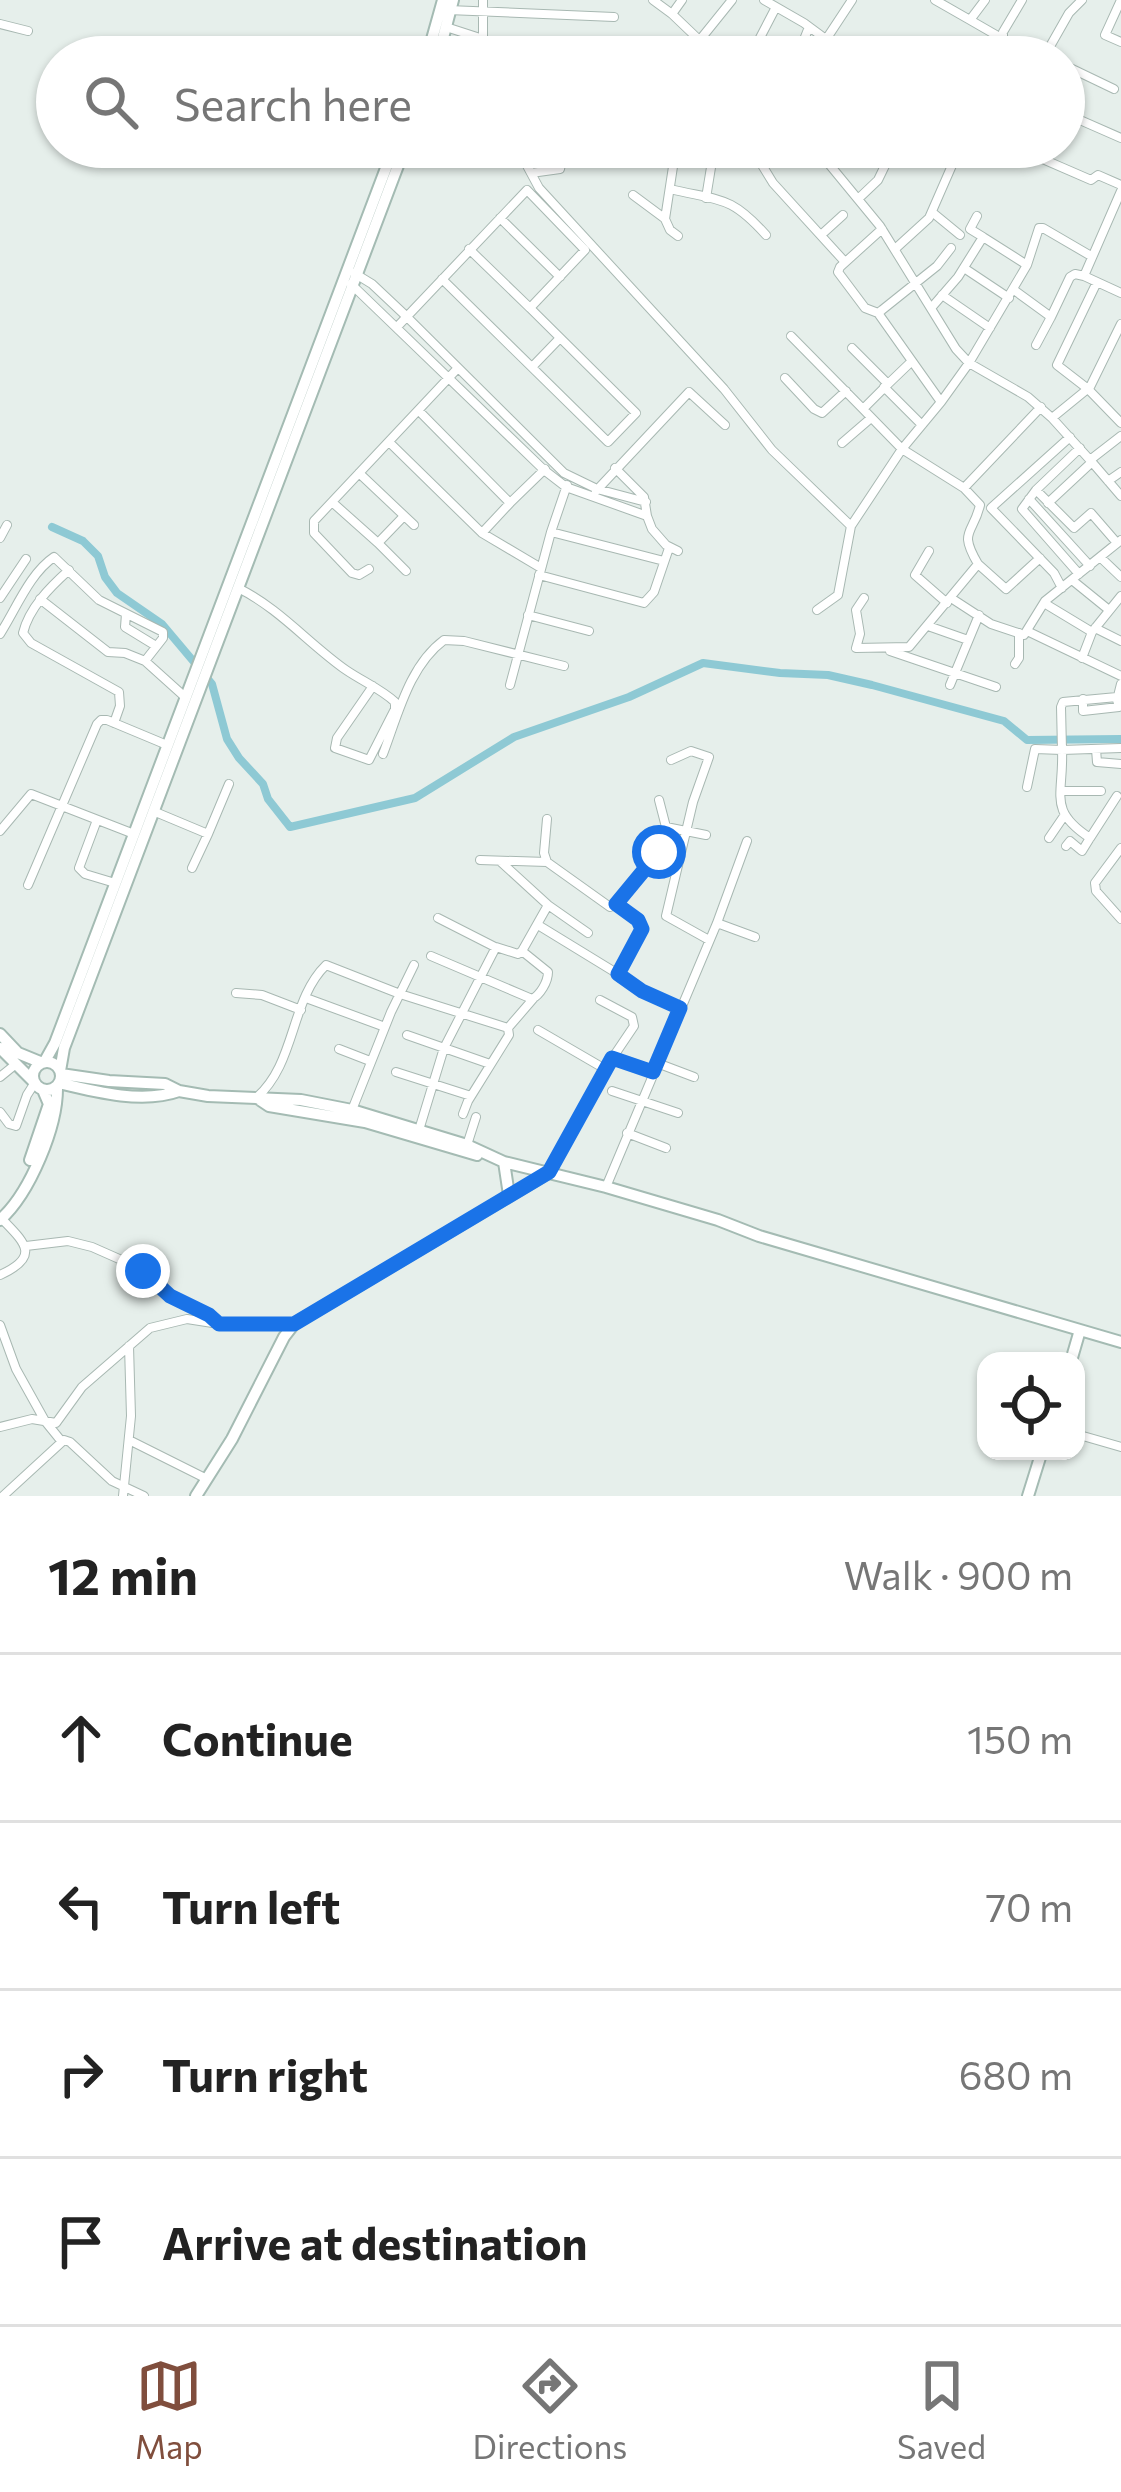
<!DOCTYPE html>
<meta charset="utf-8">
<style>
:root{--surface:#fff;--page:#f6f6f6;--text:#222;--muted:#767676;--line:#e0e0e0;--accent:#804e3d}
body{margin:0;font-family:Commissioner,sans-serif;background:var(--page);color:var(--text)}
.controls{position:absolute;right:36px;bottom:36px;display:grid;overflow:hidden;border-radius:24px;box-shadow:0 3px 9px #0004}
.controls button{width:108px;height:108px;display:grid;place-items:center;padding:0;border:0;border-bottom:3px solid var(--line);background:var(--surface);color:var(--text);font:60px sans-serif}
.stop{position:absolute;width:36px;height:36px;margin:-27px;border:9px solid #1a73e8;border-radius:50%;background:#fff}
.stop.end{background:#1a73e8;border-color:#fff;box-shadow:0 3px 12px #0008}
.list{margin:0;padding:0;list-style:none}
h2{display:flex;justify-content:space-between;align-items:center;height:156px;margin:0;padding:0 48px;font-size:51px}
h2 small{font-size:39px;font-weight:400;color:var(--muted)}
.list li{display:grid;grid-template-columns:78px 1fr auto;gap:36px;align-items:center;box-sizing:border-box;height:168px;padding:0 48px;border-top:3px solid var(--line)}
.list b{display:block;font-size:45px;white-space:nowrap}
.list em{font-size:39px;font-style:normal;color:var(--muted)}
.icon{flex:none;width:66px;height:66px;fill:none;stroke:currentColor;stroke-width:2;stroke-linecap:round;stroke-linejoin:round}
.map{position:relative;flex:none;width:1121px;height:1496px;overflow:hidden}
.search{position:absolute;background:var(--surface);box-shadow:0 3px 9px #0004;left:36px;right:36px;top:36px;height:132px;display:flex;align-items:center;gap:30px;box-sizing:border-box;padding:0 42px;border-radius:66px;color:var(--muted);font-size:45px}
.sheet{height:828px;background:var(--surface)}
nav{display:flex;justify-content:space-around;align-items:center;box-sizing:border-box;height:168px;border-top:3px solid var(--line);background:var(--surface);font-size:33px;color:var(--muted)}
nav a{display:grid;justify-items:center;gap:6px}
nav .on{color:var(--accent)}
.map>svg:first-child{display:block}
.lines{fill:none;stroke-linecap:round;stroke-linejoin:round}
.canal{stroke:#8ec9d4;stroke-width:8}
.street-casing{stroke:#a8b8b2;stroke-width:10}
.secondary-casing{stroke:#a4bbb3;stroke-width:14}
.street{stroke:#fff;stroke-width:8}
.secondary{stroke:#fff;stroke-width:10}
.route{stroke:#1a73e8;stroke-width:15}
</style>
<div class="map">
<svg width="1121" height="1496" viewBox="0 0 1121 1496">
<rect width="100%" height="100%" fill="#e6efeb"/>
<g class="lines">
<path class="canal" d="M52,527l31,14 15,15 7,21 12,16 45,31 32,38
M207,678l5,6 15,55 12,19 24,26 5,15 22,28 125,-29 99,-61 115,-40 74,-34 77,10 48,2 44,10 132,36 23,19 94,-1"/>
<defs>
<path id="street" d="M483,0v39
M653,0l19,14
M682,0l-10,14 45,43
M764,0l40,23 46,34
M935,0l35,20 15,-20
M1121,0l-16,35 16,7
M448,10l166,7
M970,20l33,19v-7l19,-32
M0,24l28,7
M446,27l37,12 3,18
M699,41l33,-41
M825,41l27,-41
M485,51l112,3
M750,57l26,-50
M797,57l12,-30
M993,57l10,-18 40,18
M1044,57l25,-44 13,-13
M1064,65l50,24
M1064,113l57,25
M517,147l22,41 185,201 48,61 79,76
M676,147l-11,72 5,11 8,6
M751,147l22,36 72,79
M815,147l65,79 76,123 13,14 58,-98 -44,-28 -25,40 -26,30
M1015,147l76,33 7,-5 23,10
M676,148h39
M894,149l17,6
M832,167l15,-20
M531,173l29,-4 5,-22
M670,189c50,12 60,6 96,46
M1121,191l-37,85 37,17
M633,195l31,23
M706,198l8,-49
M858,199l20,-19 16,-33
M932,212l28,23
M977,216l-7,13 13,8
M500,218l60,59
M882,229l-42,38 -2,5 27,36 13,5 4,-3 55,-44 14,-18
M821,235l22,-20
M895,249l34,-31 31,-71
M1027,265l12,-37h4l48,28
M964,268l45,30
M354,273l18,11 34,32 158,157 33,16 49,13
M442,279l166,163 28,-29 -106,-105
M1097,282l-40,83 31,24 33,34
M351,284l193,186 22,17 81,29
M1014,290l37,27 19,-40 5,-3 9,2
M942,295l48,33
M878,313l63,89 28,-39 59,34 24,21
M1121,324l-31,63 -38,31 38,42 31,-24
M397,327l130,-137 58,60 -55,58 -61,-59
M791,336l72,73 25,-25
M1036,345l15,-28
M852,348l36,36 24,-23
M533,366l27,-28
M785,378l29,31 8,4 24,-22
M884,387l38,38
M863,409l39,40 39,-47
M419,411l91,92 35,-34
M389,442l93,91
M842,443l29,-25
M1091,461l30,35
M615,468l29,29 3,19 5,13 14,16 12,6
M359,473l55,52
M1108,481l13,-9
M964,488l77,-81
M1036,490l38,38 17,-15 26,30
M596,491l93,-99 36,33
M1029,499l61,67
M332,502l46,41 26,-27
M510,503l-28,30 59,35
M1048,503l44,-41
M551,532l113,29
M0,538l7,-13
M378,543l28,28
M929,551l-14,24 32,28
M1100,557l21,20
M369,569l-10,6 -7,-2 -38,-40v-12l143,-152
M69,570c-19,17 -40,38 -46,63l8,10 88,49 1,14 -6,17
M1079,574l-57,-65 14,-19 44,-42
M539,575l105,28 10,-11 15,-44
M1072,580l37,30
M238,588c41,20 71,56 108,82 16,11 35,19 49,32v7l-26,51 -34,-12 2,-10 36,-52
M1062,588l-8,-15 -63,-65 79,-71
M0,598l26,-39
M864,598l-8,12 4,24 -4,14 53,-1 69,-83 28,25 34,-31
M951,598l40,26 33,11 21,-34 76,-61
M40,599l68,53 17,1 20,8 40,36
M1044,603l48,29
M817,610l21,-15 13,-69 51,-77 62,39 16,17c-7,30 -22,25 -2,59
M126,614l-1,13 31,19
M528,615l61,16
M928,626l40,14
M1095,628l26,13
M1027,631l94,45
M0,634c16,-25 30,-61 54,-77l45,43 64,32v6l-18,23
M890,651l106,36
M1082,658l10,-26 29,-36
M1015,664l4,-6v-25
M510,685l41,-153 16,-47
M950,685l29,-70
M1083,699v12l36,-4 -2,-7 4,-16
M1096,749l1,13 24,2
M383,754c15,-39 26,-88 61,-114l20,1 100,25
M671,760l20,-9 18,6 -16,45 -27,114 43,24
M1027,787l8,-38 27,1 -1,-43 2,-5 54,-5
M1062,791h39
M1117,796l-27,42c-43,-28 -26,-43 -28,-88l59,-2
M659,800l7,27 40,8
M153,811l55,23 21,-50
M547,819l-3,34 3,9 63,45 7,-3 42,-52
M97,820l-18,48 6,6 30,9
M0,831l31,-37 103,40
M1049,838l15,-22
M1066,846l4,-5 12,10 8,-13
M1121,848l-26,35 1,8 25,28
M480,860l67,2
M501,862l47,43
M192,868l16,-34
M28,885l69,-161 4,-4h6l60,25
M617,904l22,16 3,9 -23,40 1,9 60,30
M438,918l57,29
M717,923l38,14
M538,925l80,49
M431,956l101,43c8,-4 16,-17 16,-27l-26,-21
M236,993l26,2 39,15
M306,998l79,29
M538,1030l67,39
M407,1035l83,29
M339,1049l31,12
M612,1059l41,14
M657,1063l37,14
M396,1072l75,24
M0,1077l16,-13
M612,1091l66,22
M256,1098c40,-34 34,-98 70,-133l74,29 108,34
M352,1110l39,-98 23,-47
M0,1112l9,12 7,2 11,-31 7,-11
M463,1114l5,-13 41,-66 -1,-7 25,-29
M419,1130l25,-82 52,-101 22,7 4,-3 26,-46 40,28
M627,1133l39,15
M467,1145l9,-28
M549,1173l56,-104 29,-43 -2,-9 -32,-17
M606,1187l111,-264 30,-82
M26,1246l42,-5 24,6 43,19 34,30 40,19 8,7
M0,1275c42,-19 24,-33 1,-57
M0,1325l16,44 29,52 17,21
M0,1427l32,-8 24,4 26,-36 68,-59 37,-9 32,5h74
M1076,1434l45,13
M129,1440l78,39
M3,1496l61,-56 6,2 42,39 32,15
M123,1496l8,-80 -2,-70"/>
<path id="secondary" d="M427,57l16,-57
M438,57l15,-57
M0,1034l18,19 22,9
M0,1048l33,33
M45,1061l10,-18 339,-896
M33 1076a14 14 0 1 1 28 0a14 14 0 1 1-28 0Z
M60,1071l4,-23 341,-901
M61,1074l48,7 56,3 14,7 29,5 93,4 51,10 115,35 37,17 102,25 112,33 41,16 362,106
M59,1083c37,9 84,21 120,8
M260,1100l9,6 96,16 112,33
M30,1160l19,-56 -6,-14
M504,1162l5,33
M0,1220c30,-27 58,-94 57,-134
M1071,1361l9,-31
M196,1496l36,-57 52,-102 10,-13 254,-151
M1028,1496l14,-45"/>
</defs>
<use href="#street" class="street-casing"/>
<use href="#secondary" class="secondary-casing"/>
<use href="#street" class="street"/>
<use href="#secondary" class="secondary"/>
</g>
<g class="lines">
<path class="route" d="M143,1271l27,25 39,19 10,9h75l255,-152 63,-114 41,14 27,-64 -38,-17 -24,-17 24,-45 -4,-9 -22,-16 43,-52"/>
</g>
</svg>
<div class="controls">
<button><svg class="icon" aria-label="locate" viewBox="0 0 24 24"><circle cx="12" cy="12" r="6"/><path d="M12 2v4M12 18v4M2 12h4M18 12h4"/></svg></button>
</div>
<div class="stop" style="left:659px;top:852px"></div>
<div class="stop end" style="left:143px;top:1271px"></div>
<div class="search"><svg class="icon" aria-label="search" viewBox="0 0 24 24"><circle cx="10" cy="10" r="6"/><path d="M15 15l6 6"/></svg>Search here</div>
</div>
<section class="sheet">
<h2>12 min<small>Walk · 900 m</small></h2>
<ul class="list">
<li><svg class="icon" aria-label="ahead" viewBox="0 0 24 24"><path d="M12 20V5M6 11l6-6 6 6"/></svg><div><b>Continue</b></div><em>150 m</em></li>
<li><svg class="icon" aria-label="left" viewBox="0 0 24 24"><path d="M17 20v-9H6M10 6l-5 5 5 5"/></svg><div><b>Turn left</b></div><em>70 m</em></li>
<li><svg class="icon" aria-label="right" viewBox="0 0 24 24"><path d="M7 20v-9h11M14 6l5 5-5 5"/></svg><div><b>Turn right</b></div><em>680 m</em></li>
<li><svg class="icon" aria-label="arrive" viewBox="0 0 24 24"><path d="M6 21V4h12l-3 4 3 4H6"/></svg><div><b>Arrive at destination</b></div></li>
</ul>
</section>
<nav>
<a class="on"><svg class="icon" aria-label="map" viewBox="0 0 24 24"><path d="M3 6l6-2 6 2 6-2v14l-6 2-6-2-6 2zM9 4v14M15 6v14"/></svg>Map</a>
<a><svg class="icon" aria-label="directions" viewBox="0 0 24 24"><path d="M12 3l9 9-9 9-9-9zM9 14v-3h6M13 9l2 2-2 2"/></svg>Directions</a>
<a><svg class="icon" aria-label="saved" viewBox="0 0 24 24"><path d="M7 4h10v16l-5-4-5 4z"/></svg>Saved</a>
</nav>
